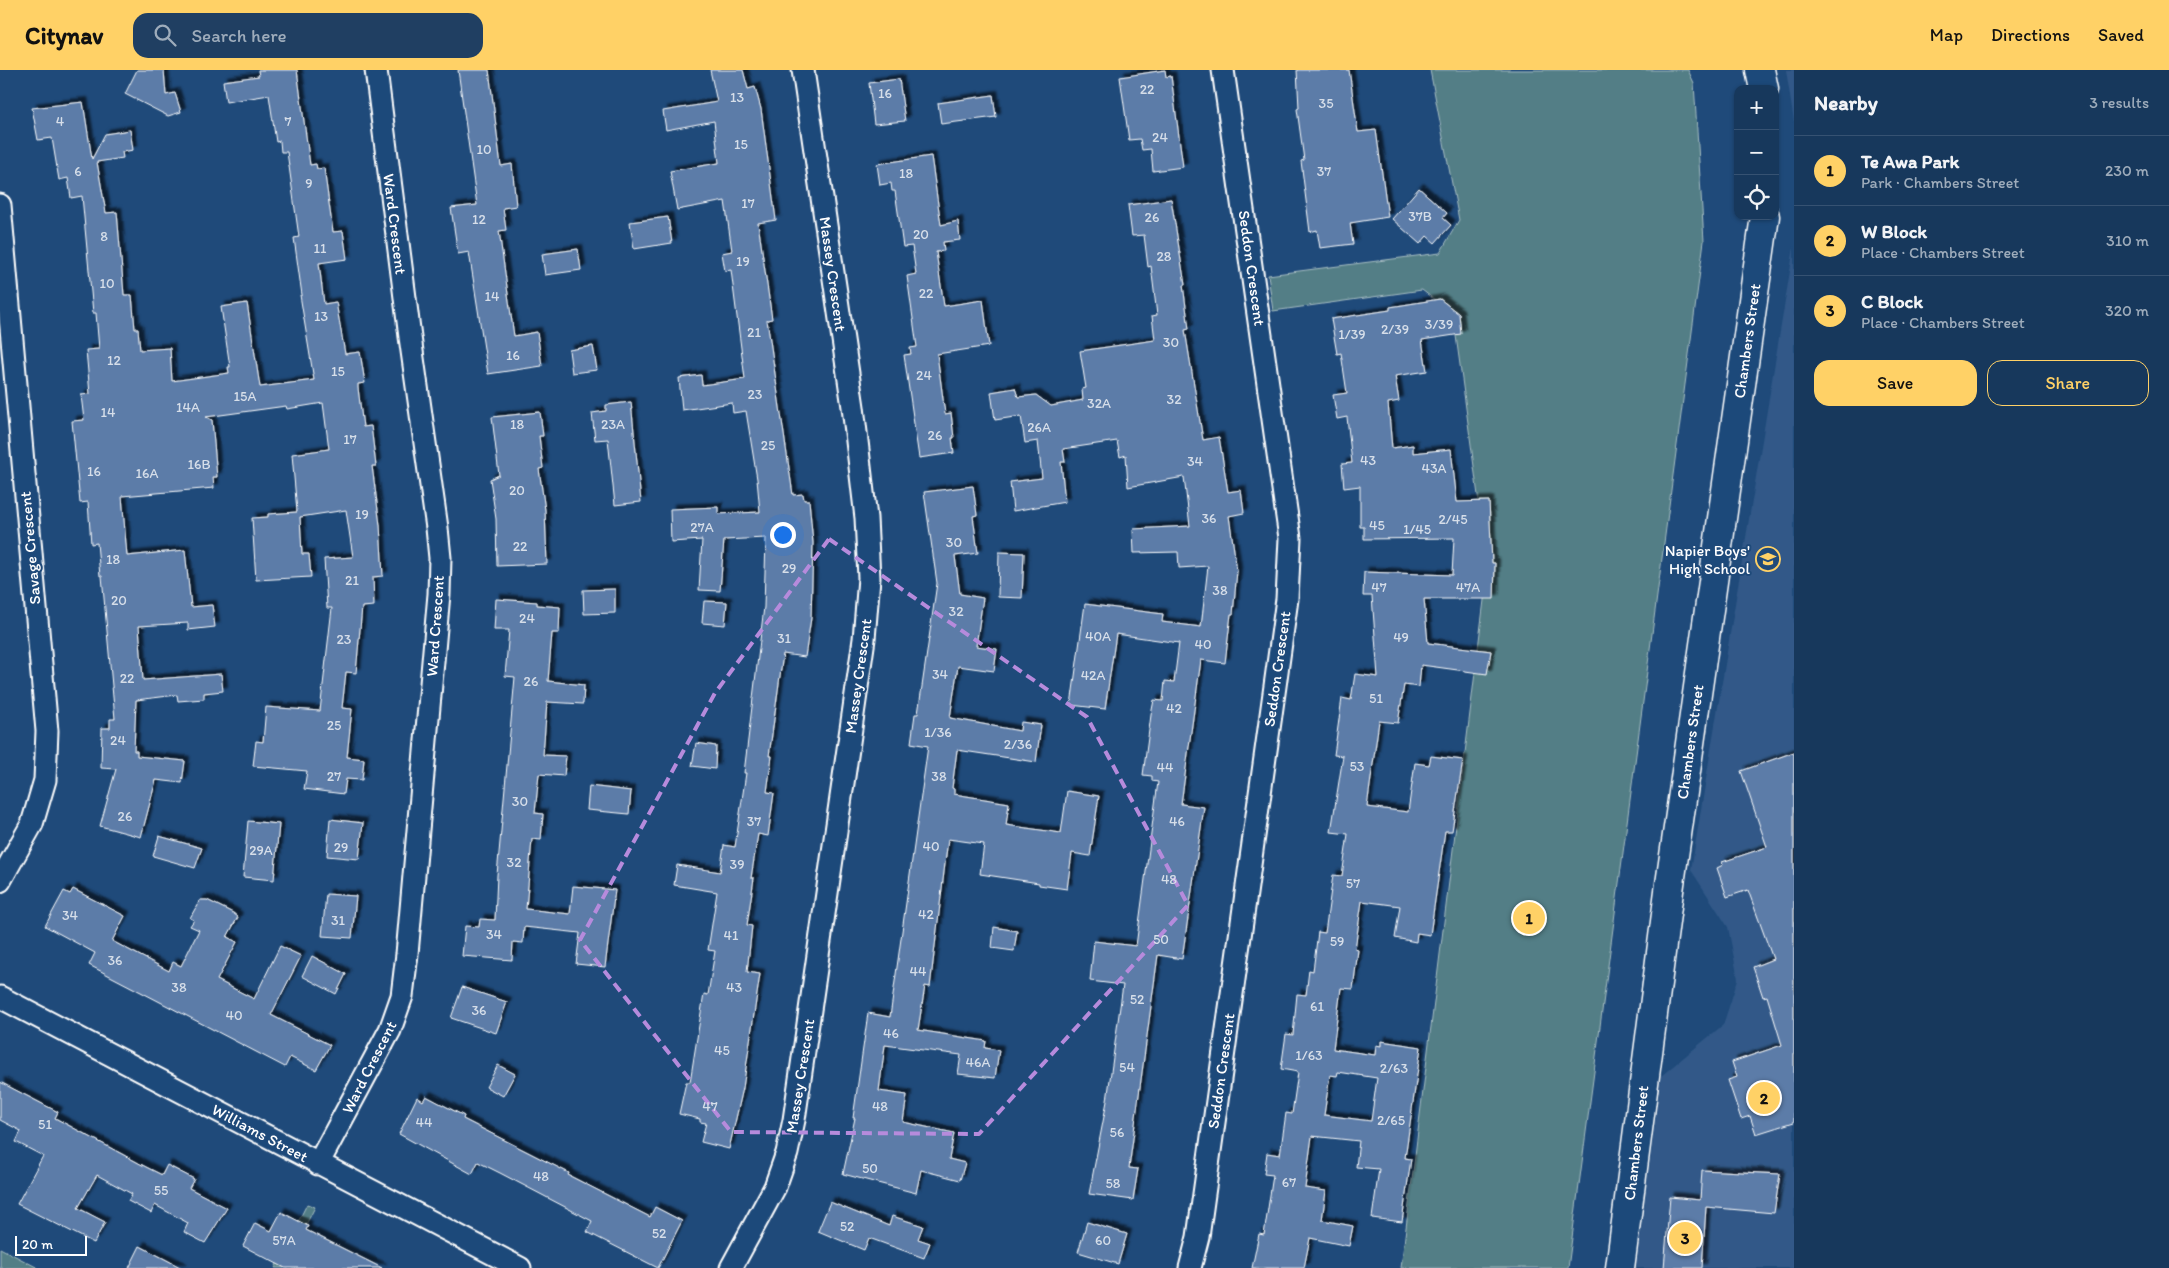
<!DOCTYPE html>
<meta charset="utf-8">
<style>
:root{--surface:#17385c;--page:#203f62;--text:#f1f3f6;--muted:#9eacbb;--line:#365272;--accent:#ffd166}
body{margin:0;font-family:Itim,sans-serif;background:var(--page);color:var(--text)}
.controls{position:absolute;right:15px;top:15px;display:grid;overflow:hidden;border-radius:10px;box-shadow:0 1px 4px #0004}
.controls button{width:45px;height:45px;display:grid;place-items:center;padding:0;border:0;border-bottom:1px solid var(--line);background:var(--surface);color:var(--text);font:25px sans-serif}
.scale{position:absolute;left:15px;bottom:12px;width:72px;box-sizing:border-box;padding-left:5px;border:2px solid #fff;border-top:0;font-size:14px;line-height:18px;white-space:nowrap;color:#fff;-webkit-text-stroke:4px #1f4a7a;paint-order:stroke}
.you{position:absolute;left:782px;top:464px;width:18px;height:18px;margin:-12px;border:4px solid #fff;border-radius:50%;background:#1a73e8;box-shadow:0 0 0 8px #1a73e833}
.badge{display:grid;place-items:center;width:32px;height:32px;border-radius:50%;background:var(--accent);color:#111;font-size:16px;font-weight:700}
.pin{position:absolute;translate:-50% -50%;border:2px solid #fff;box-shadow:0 1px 5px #0006}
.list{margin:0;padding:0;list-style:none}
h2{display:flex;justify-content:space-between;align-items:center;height:65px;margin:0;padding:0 20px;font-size:21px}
h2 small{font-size:16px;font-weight:400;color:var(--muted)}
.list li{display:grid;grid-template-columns:32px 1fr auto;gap:15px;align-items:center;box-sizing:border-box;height:70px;padding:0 20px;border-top:1px solid var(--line)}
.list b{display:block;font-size:19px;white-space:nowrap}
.list p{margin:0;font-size:16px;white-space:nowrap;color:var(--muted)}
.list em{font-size:16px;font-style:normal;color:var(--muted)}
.actions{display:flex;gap:10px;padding:15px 20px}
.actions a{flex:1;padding:11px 0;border:1px solid var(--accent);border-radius:15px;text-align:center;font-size:18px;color:var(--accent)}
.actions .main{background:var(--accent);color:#111}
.icon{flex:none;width:28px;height:28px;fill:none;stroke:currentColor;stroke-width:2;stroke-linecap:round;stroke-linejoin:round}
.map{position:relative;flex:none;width:1794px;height:1198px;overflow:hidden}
header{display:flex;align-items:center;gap:30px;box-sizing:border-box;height:70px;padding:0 25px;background:var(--accent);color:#111}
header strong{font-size:24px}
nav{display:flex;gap:28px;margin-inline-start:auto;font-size:18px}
.search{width:350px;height:45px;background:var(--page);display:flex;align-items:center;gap:12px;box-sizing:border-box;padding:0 18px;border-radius:15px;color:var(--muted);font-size:19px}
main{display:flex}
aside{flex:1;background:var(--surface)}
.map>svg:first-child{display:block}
.built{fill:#315988}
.park{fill:#527e86;stroke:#a8bec2}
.building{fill:#5b7ba8;stroke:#fff;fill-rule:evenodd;filter:url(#shadow)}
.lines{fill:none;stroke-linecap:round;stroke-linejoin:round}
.street-casing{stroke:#fff;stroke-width:25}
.secondary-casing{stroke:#fff;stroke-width:31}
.street{stroke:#1f4a7a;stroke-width:21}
.secondary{stroke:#1f4a7a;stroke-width:28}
.marked{fill:none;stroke:#b68bdc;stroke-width:4;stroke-dasharray:10 6;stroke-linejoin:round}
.labels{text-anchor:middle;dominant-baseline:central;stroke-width:4;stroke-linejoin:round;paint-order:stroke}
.number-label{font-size:14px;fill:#d6dee9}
.street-label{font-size:16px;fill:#fff;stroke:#1f4a7a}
.poi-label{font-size:16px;fill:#fff;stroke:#1f4a7a;text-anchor:end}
</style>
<header>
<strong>Citynav</strong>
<div class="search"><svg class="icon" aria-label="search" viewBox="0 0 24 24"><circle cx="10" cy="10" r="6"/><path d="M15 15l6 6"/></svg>Search here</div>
<nav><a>Map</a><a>Directions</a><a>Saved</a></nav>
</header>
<main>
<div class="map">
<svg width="1794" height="1198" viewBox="0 0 1794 1198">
<defs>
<filter id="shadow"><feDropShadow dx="4.5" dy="-4.5" stdDeviation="1" flood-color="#0009"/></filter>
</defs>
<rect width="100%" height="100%" fill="#1f4a7a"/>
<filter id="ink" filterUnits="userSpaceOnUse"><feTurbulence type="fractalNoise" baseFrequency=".02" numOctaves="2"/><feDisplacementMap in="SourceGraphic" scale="10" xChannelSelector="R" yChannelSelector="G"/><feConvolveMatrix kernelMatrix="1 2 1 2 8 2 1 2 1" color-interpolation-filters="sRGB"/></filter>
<g filter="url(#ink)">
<path class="built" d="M1786,0h8v52z
M1794,177v1021h-158l25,-192 62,-51 15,-46 -10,-52 -37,-57z"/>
<path class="park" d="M1430,0h258l6,13 10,158 -136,1027h-167l87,-700 -35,-254 -31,-24 -149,21 -5,-36 172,-22 19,-33z
M307,1134l8,3 -31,61h-9z
M0,1178l38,20h-38z"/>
<path class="building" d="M137,0h27l2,25 9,-2 6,19 -13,4 -43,-22z
M258,0h39l13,95 6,-1 1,5 7,-1 9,64 10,-1 4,28 -28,4 5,41 12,-2 9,52 15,-2 5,31 -7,1v4l5,39 8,-1 5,40h-4l8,59 3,51 -10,1 1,29 -12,1 -6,66 -10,-1 -4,36 10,1 -5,48 17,2 -2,21 -16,-1 -2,15 -40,-5 3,-18 -54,-5 3,-25 7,1 3,-35 54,4 12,-103h-5l-3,-49 29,-2 -7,-47 -46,7 2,37h7l2,23 -55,3 -4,-62 16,-1v-3l29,-2 -5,-58 37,-5 -6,-46 -36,6 -1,-3 -80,11 6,3 5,57h-4l1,11 -92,8 5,60 58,-6 6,57 21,-2 3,22 -27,3v-7l-49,3 4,54 78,-6 2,17 -19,2v6l-26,2 -1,-6 -41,5 -2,51h3v5l48,5 -3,22 -26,-3 -15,57 -41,-11 16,-57 -15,-1 1,-40h8v-9h5l-13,-143h-2l-3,-33 -6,1 -3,-42 -8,1 -8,-82 12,-1 -3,-25 9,-1 -4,-44 13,-1 -3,-36h-3l-11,-117 -11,2 -3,-20 -9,2 -7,-42 -14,2 -6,-32 51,-6 9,57 13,-25 25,-4 3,20 -11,2 1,6 -26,4 9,51 11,-1 7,83h8l3,34h3l2,21 30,-2 2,33 57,-8 -1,-6h2l-9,-60 26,-4 13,84 54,-7 -14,-85h2l-8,-57 5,-1 -12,-85h-6l-1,-11 -4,1 -7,-47 -43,7 -3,-21 36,-5z
M458,0h31l12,96 11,-2 4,42 -13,2 3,22 -7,1 15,105 23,-4 5,34 -54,8 -19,-122 -11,2 -7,-46 26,-3z
M710,0h33l5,19 7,-2 6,22 15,111 -18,3 14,96 -5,1 26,175 10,-1 1,6h5l4,43 -2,75 -6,39 -22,-3 -14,102h3l-5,36 7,1 -6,43 -10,-2 -7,44h3l-7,47 5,1 -5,46 13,2 -17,114 -14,61 -28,-7 5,-19 -6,-1v-3l-21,-5 7,-32h4l14,-88 4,1 7,-44 -7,-1 9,-58 -43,-7 3,-20 43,7 4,-27 11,2 11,-74h-2l20,-166 2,-69 -42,2 -4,51 -21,-1 3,-50 -31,2 -1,-33 48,-2v7l42,-2 -3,-33 -11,-68 -13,2 -1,-10 -50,7 -3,-32 22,-3 1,10 43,-6 -14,-109 -6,1 -3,-18 10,-2 -7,-50 -48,9 -7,-39 49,-8 -5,-42 -48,9 -3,-19 54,-9z
M1165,0l1,7 5,-1 12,91 -30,4 -2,-22 -9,1 -2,-11 -11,1 -9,-63z
M1297,0h52l9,62 18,-2 12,87 -38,6 3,21 -33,4 -3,-18 -7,2 -9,-71 3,-1 -7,-51 2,-1z
M899,9l6,42 -31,3 -5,-41z
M993,25l3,22 -55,7 -3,-21z
M931,86l10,69 17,-4 2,19 -17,2 1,9 -8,1 8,54 39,-6 6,46 -52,8 8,60 6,-1 3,25h-2l2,15 -35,5 -15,-103 7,-1 -1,-6 7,-1 -10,-71 9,-2 -4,-28 -9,1 -8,-56h-3l-1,-8 -11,2 -3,-21z
M1419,118l28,25 -4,5 8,7 -16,18 -8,-7 -7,8 -28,-25z
M1171,129l14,86h-2l6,44 -4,1 18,110 16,-3 9,55 13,-2 3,23 -15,3 8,55 -4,43h-2l-6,49 -24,-3 -20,144 23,3 -22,152 -24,-4 -29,213 9,1 -5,31 -44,-6 18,-93 16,-116 -33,-4 4,-40 42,5 22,-164 -6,-1v-5l-9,-1 8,-60 3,-15 9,1 2,-20 9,1 5,-39 -63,-9 -11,75 -34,-4 14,-101 78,10 -1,8 39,5 7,-61 -29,2 -1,-16 -44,1 -1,-24 57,-3 -6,-49 -56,10 -2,-32 -6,2 -3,-16 -54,8 2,13h-4l4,40 -52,9 -3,-29 32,-4 -4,-37 -13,2 -4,-27 -26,4 -4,-28 24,-4 3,9 18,-2 15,11 32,-6 -1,-11 4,-1 -6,-37 75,-11 -3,-24 5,-1 -6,-49 -3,1 -4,-32 -12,1 -4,-31z
M668,147l4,26 -38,6 -4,-27z
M578,179l3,21 -36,5 -3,-21z
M1440,229l19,15 2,20 -39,6 5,31 -32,5 4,25 -11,2 4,45 21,-3v8l38,-4 6,53 32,-1 3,62h3l-1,36h-70l4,44 63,8 -4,23 -66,-9 -2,22 -15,-2 -6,38 -19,-2 -12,86 41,5 7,-49 14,2 2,-9 32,4 -11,71h-7l-15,104 -13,-2 -1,9 -21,-4 5,-32 -38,-5 -7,48 3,1 -5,39 -12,-1 -8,61 42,6 1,-10 5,1v-5l40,6 -16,111 6,1 -9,63 -30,-4 7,-49 -23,-2 3,-26 -47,-5 -7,52 21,3 -4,29 31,6 -4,20 -39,-8 -6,30h-52l7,-34 5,1 9,-60 -9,-1 3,-21 13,2 6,-42 6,1 6,-42 -17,-3 5,-35 7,1 4,-41 9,1 3,-25 4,1 5,-39 7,1 8,-58 9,1 6,-42 -17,-2 12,-76 -9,-1 8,-57 9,2 4,-26 23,3 -6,-81h-9l1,-24 88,3 2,-37 -90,1v-12h-4v-41l-16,2 -2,-24 10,-1 -5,-46 -10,2 -4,-24 14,-2 -6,-40 -4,1 -6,-35 59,-9v-3zM1338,1002l39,6 -6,43 -47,-6 6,-40 7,1z
M593,276l4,24 -25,3 -3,-23z
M631,332l10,100 -26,3 -7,-66 -13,1 -3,-27 14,-2v-6z
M540,342l3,24h-4l4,32 -4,1 6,41 2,54 -50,2 -1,-47 -6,-40 9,-4 -7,-58z
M973,416l4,29 -4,1 5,37 -23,3 5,38 23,4 -7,48 21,3 -3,22 -36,-5 -8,52 70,13 1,-9 20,3 -5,37 -79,-12 -5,38 2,1v5l55,9 -3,22 55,8 6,-42 32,5 -9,60 -18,-3 -5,36 -28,-4v-2l-59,-9 4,-30 -36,-5 -18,148 -5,-1 -7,44 68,11 -1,7 14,2 -4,28 -37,-4 3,-19 -76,-10 -6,46 28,4 -4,27 51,11 -5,26 16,4 -5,17 -39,-10 -5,23 -73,-19 12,-56h-2l15,-105 22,4 38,-271 -17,-3 4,-29h3l19,-131 -13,-91z
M999,482l25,1 -2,45 -24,-1z
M615,519v24l-31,1 -1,-24z
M496,529l41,3v3l23,2 -1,26h-7l-4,48 36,4 -1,19 -36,-2 -4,53 23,1 -2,20 -25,-2 -4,39 8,1 -2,26 -9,-1 -6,70 44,5 3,-28 42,4 -10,77 -29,-3 4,-31 -56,-6 -1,16 -10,-1 -1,18 -50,-4 3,-30 14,1 1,-8 15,1 2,-45 18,-198 -10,-1 4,-46h-15z
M704,531l23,1 -2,23 -23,-2z
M696,673l20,3 -1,23 -23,-3z
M1794,682v370l-38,12 -6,-18 -9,3 -13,-39 9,-3 -5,-15 50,-17 -15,-49 -4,1 -10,-30 20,-8 -25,-69 -21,7 -10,-29 6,-3 -1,-3 45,-15 -26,-76z
M589,716l42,5 -2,23 -42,-4z
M330,749l33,4 -4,36 -32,-3z
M248,751l31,3 -5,56 -31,-3z
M159,766l43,12 -7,20 -42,-12z
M73,819l52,27 -13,25 57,30 4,-9 8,4 18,-36 -9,-4 4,-6 -4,-2 10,-18h7l26,13 5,4 -11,20 10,5 -20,38 37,19 26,-53 21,10 -30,59 59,30 -14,25 -26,-13 -5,10 -196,-102 6,-12 -50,-27 19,-35 6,3z
M326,824l30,2 -4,42 -30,-2z
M994,857l23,4 -3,20 -22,-3z
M312,886l34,18 -10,20 -34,-18z
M462,917l45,15 -11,31 -45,-15z
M498,995l17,9 -12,22 -17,-9z
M0,1012l58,30 -3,6 91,49 16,8 5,-10 27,14 -5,9 38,20 -22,35 -21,-11 4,-9 -33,-18 -4,8 -23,-12 4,-7 -35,-19 -19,33 27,14 -11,21 -77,-39 26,-48 -27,-14 5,-11 -21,-11z
M426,1026l38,20 -1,3 106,54 -1,2 82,42 5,-10 27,14 -24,47 -71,-36 5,-11 -92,-48 -22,-11 -6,12 -73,-40 18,-37 6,4z
M1702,1100l78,4 -6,39 -68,-6 -4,61h-38l6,-71 30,3z
M830,1132l59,24 3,-10 31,10 -5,13 12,4 -6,15 -55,-20 -5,12 -46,-19z
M281,1142l27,14 -2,4 76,38h-97l-42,-22 12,-23 16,8z
M1087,1152l40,12 -9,30 -40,-12z
M140,1176l42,22h-53z"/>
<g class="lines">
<defs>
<path id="street" d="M0,135l47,526 -2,49 -13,44 -32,57
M0,927l520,271
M318,1094l72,-134 12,-34 5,-42 32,-360 1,-36 -3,-30 -27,-191 -34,-267
M731,1198l44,-81 12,-34 7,-33 70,-481 5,-61 -3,-60 -13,-111 -50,-337
M1190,1198l8,-31 77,-551 12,-87 3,-61 -67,-468"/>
<path id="secondary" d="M1760,0l4,19
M1620,1198l49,-377 96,-675"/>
</defs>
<use href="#street" class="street-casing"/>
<use href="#secondary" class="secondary-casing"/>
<use href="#street" class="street"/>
<use href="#secondary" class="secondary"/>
</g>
</g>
<path class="marked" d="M829,469l258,178 101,188 -209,229 -248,-2 -151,-192 135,-247z"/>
<defs>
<symbol id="school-ring" viewBox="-11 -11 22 22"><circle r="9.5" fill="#1f4a7a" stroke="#ffd166" stroke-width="1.5"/><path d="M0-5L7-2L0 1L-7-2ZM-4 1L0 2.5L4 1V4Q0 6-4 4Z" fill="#ffd166"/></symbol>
</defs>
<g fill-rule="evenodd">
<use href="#school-ring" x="1754" y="475" width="28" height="28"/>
</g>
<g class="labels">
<g class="number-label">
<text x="1147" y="19">22</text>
<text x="885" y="23">16</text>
<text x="737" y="27">13</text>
<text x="1326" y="33">35</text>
<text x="60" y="51">4</text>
<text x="288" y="51">7</text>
<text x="1160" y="67">24</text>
<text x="741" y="74">15</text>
<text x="484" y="79">10</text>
<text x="78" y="101">6</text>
<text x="1324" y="101">37</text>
<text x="906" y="103">18</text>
<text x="309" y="113">9</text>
<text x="748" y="133">17</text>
<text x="1420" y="146">37B</text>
<text x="1152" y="147">26</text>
<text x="479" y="149">12</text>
<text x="921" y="164">20</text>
<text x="104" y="166">8</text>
<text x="320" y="178">11</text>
<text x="1164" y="186">28</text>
<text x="743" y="191">19</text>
<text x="107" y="213">10</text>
<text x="926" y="223">22</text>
<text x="492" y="226">14</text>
<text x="321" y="246">13</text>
<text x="1439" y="254">3/39</text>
<text x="1395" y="259">2/39</text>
<text x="754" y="262">21</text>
<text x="1352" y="264">1/39</text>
<text x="1171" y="272">30</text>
<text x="513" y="285">16</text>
<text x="114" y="290">12</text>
<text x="338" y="301">15</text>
<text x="924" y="305">24</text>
<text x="755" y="324">23</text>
<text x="245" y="326">15A</text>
<text x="1174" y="329">32</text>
<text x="1099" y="333">32A</text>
<text x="188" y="337">14A</text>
<text x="108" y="342">14</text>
<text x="517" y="354">18</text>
<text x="613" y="354">23A</text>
<text x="1039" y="357">26A</text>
<text x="935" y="365">26</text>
<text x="350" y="369">17</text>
<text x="768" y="375">25</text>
<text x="1368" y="390">43</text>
<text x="1195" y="391">34</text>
<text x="199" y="394">16B</text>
<text x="1434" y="398">43A</text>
<text x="94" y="401">16</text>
<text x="147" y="403">16A</text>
<text x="517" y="420">20</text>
<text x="362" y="444">19</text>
<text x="1209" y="448">36</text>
<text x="1453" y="449">2/45</text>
<text x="1377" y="455">45</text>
<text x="702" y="457">27A</text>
<text x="1417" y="459">1/45</text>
<text x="954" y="472">30</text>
<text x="520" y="476">22</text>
<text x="113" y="489">18</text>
<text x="789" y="498">29</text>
<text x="352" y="510">21</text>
<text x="1379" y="517">47</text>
<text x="1468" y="517">47A</text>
<text x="1220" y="520">38</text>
<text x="119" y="530">20</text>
<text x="956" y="541">32</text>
<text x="527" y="548">24</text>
<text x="1098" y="566">40A</text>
<text x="1401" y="567">49</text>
<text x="784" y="568">31</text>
<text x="344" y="569">23</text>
<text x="1203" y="574">40</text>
<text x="940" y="604">34</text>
<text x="1093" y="605">42A</text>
<text x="127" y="608">22</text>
<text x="531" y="611">26</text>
<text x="1376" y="628">51</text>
<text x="1174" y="638">42</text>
<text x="334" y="655">25</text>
<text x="938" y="662">1/36</text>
<text x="118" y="670">24</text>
<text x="1018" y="674">2/36</text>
<text x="1357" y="696">53</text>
<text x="1165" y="697">44</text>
<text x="334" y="706">27</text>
<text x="939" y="706">38</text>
<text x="520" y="731">30</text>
<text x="125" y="746">26</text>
<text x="754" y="751">37</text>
<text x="1177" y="751">46</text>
<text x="931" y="776">40</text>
<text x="341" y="777">29</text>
<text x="261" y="780">29A</text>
<text x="514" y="792">32</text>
<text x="737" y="794">39</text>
<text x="1169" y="809">48</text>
<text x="1353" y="813">57</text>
<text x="926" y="844">42</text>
<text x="70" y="845">34</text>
<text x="338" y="850">31</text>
<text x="494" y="864">34</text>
<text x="731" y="865">41</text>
<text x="1161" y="869">50</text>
<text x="1337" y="871">59</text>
<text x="115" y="890">36</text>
<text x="918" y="901">44</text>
<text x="179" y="917">38</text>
<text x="734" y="917">43</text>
<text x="1137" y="929">52</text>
<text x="1317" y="936">61</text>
<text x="479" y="940">36</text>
<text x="234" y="945">40</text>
<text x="891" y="963">46</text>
<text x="722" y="980">45</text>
<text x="1309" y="985">1/63</text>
<text x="978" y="992">46A</text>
<text x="1127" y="997">54</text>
<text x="1394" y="998">2/63</text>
<text x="710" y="1036">47</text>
<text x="880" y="1036">48</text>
<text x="1391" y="1050">2/65</text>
<text x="424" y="1052">44</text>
<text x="45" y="1054">51</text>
<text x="1117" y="1062">56</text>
<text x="870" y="1098">50</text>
<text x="541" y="1106">48</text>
<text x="1289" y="1112">67</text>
<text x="1113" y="1113">58</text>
<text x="161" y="1120">55</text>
<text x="847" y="1156">52</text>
<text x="659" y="1163">52</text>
<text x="284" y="1170">57A</text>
<text x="1103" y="1170">60</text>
</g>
<g class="street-label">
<text transform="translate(395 154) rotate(83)">Ward Crescent</text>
<text transform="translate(1252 198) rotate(82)">Seddon Crescent</text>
<text transform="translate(833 204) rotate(82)">Massey Crescent</text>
<text transform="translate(1747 271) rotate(-82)">Chambers Street</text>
<text transform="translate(30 478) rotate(-95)">Savage Crescent</text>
<text transform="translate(435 556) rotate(-86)">Ward Crescent</text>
<text transform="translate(1277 599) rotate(-82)">Seddon Crescent</text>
<text transform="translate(858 606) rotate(-82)">Massey Crescent</text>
<text transform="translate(1690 672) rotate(-82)">Chambers Street</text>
<text transform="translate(369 997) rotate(-63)">Ward Crescent</text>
<text transform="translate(1221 1001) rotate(-82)">Seddon Crescent</text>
<text transform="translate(800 1006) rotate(-81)">Massey Crescent</text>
<text transform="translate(260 1063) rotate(28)">Williams Street</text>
<text transform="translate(1636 1073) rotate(-83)">Chambers Street</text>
</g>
<g class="poi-label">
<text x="1750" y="480">Napier Boys'<tspan x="1750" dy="18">High School</tspan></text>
</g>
</g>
</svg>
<div class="controls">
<button>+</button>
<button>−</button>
<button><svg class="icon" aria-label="locate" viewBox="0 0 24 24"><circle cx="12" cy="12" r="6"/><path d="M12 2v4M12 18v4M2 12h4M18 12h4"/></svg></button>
</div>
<div class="scale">20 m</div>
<div class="you"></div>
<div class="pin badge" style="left:1529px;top:848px">1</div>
<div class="pin badge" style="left:1764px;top:1028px">2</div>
<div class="pin badge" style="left:1685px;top:1168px">3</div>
</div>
<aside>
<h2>Nearby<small>3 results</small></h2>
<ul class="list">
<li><span class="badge">1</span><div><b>Te Awa Park</b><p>Park · Chambers Street</p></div><em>230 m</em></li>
<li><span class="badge">2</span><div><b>W Block</b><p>Place · Chambers Street</p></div><em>310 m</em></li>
<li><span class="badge">3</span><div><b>C Block</b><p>Place · Chambers Street</p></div><em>320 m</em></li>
</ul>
<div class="actions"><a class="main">Save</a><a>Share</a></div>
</aside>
</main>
